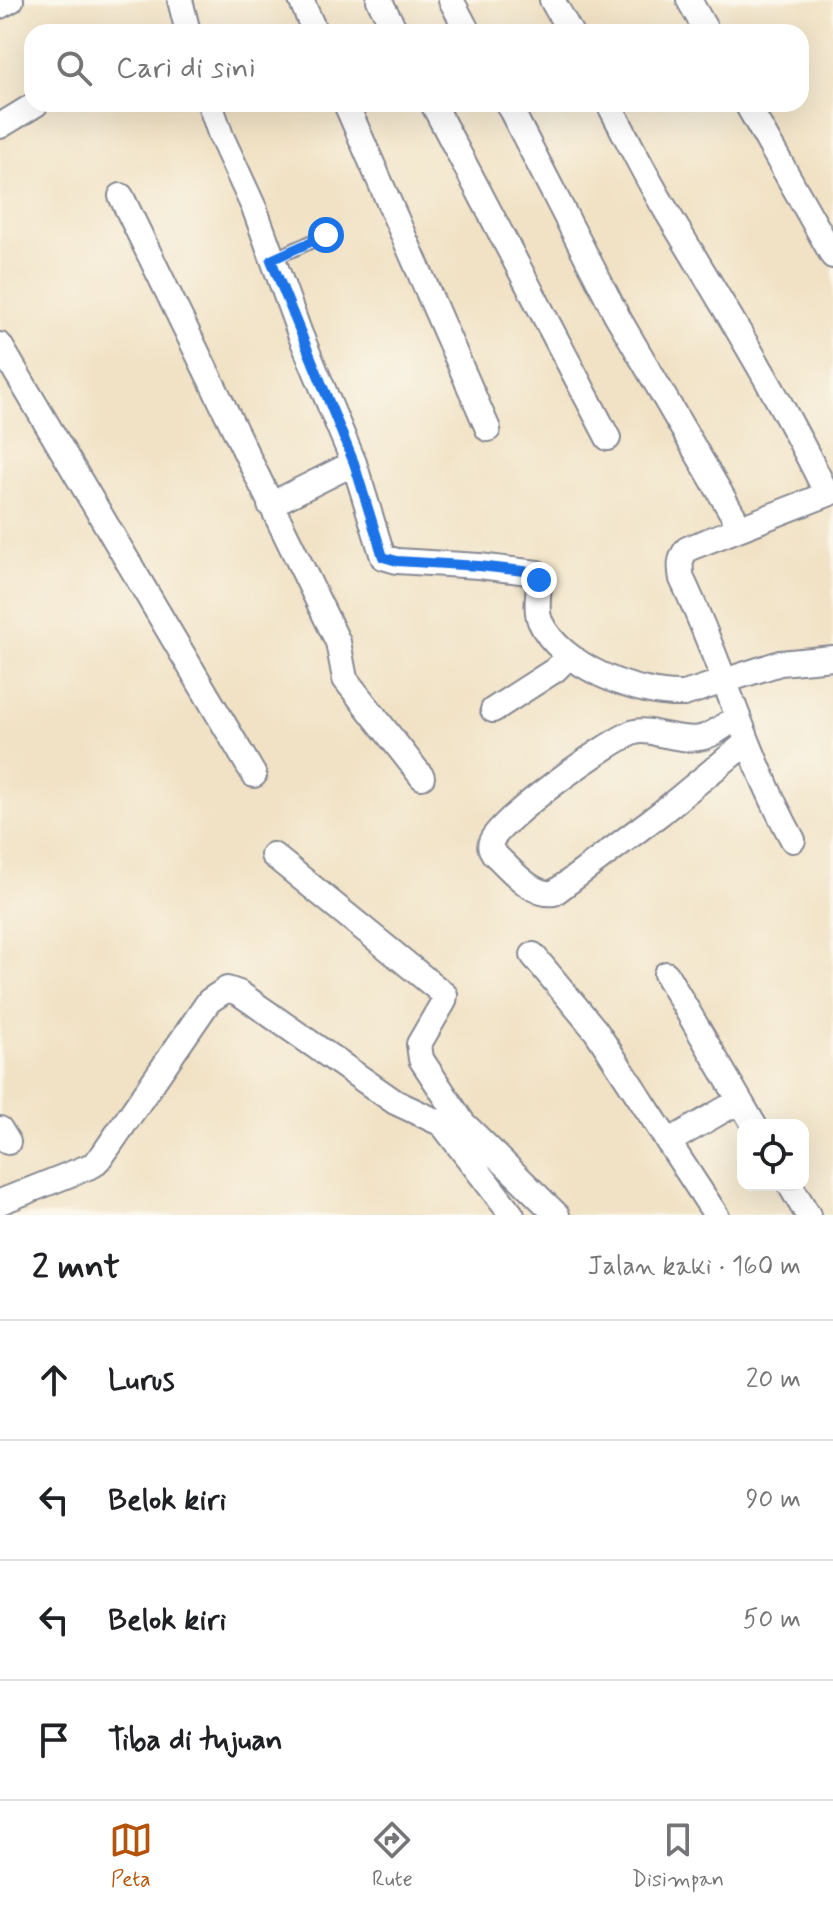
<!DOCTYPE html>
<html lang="id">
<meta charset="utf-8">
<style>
:root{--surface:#fff;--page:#f6f6f6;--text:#202124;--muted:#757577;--line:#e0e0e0;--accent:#b45309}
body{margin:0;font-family:Mynerve,sans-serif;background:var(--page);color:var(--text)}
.controls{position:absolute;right:24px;bottom:24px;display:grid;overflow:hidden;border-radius:16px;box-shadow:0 8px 32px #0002}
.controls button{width:72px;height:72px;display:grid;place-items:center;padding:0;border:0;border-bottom:2px solid var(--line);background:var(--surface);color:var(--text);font:40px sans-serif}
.stop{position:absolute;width:24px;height:24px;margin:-18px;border:6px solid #1a73e8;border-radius:50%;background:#fff}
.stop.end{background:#1a73e8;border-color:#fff;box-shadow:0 2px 8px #0008}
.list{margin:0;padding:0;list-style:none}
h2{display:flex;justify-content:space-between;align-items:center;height:104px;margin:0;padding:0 32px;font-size:34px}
h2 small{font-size:26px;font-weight:400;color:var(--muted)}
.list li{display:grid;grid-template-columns:52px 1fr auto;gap:24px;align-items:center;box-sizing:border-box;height:120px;padding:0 32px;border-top:2px solid var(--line)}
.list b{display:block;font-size:30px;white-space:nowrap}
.list em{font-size:26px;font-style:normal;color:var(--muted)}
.icon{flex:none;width:44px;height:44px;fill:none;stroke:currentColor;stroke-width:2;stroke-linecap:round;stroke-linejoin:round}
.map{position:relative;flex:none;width:833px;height:1215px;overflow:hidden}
.search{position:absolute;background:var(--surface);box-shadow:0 8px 32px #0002;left:24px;right:24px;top:24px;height:88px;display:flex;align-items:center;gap:20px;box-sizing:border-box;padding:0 28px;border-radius:24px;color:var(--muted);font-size:30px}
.sheet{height:584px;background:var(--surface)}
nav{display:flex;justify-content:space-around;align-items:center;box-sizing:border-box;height:112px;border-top:2px solid var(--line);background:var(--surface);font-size:22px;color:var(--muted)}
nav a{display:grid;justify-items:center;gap:4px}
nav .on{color:var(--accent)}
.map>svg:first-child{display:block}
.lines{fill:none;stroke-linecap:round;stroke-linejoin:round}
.lane-casing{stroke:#868892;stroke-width:16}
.street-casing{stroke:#868892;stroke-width:28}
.lane{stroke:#fff;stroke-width:12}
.street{stroke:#fff;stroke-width:24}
.route{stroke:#1a73e8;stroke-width:10}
</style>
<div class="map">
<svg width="833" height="1215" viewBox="0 0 833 1215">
<rect width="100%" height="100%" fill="#fbf7ec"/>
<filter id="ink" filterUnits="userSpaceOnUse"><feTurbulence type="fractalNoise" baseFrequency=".0125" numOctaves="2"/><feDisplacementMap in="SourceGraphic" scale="16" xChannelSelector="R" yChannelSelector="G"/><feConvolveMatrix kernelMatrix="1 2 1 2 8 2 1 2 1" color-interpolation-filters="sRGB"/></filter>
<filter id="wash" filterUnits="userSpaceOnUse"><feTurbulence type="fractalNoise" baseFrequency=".006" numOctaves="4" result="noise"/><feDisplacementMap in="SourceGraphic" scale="32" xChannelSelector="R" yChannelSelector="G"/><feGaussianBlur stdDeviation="1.8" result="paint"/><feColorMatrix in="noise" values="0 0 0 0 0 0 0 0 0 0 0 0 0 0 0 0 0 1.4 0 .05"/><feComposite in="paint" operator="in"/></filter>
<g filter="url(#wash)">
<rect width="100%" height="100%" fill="#f1e2c5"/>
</g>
<g filter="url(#ink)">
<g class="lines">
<defs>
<path id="lane" d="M271,260l55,-25"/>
<path id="street" d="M180,0l8,32
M301,0l14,32
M379,0l17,32
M451,0l17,32
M552,0l18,32
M689,0l18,32
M0,6l11,-6
M210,104l11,32 34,74 45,124 54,129 29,94 14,4 82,5 58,7 3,4c-1,13 -5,31 0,44 20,45 97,75 144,73l96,-31 53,-5
M346,104l142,325
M433,104l175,334
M508,104l108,210 124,213
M609,104c19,36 37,73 58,108 56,93 113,185 160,282
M747,104l86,152
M0,126l36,-22
M121,196l217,446 7,37 77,98
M0,345l254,430
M270,505l84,-42
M493,710l62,-40 13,-13
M737,717c-35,25 -36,25 -78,17 -7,-2 -17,-4 -24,-2 -21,5 -140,91 -144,110 -2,5 0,7 3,12 15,13 38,43 60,39l107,-80 85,-70
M793,840c-46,-83 -70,-175 -111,-261 -2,-12 -3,-20 5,-30l146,-57
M273,855l172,140 -1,6 -25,43 2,15 42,64 94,92
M533,955l63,76 120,184
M666,974l88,151
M0,1129l8,13
M668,1142l71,-41
M790,1185l18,30
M0,1202l93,-37 9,-9 107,-155 18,-12 12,4 156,109 47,22 70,91"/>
</defs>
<use href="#lane" class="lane-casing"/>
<use href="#street" class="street-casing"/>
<use href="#lane" class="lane"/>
<use href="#street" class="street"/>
</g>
</g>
<g class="lines" filter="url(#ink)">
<path class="route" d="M326,235l-55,25 83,203 29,94 14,4 82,5 54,6 6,3v5"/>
</g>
</svg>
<div class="controls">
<button><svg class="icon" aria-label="locate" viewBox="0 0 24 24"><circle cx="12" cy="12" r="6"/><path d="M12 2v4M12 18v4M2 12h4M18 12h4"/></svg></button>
</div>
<div class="stop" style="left:326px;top:235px"></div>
<div class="stop end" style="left:539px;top:580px"></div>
<div class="search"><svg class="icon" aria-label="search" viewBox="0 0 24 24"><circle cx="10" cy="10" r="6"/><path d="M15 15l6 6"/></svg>Cari di sini</div>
</div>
<section class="sheet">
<h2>2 mnt<small>Jalan kaki · 160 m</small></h2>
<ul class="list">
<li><svg class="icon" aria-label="ahead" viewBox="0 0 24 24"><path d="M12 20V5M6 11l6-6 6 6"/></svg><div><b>Lurus</b></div><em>20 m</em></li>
<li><svg class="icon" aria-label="left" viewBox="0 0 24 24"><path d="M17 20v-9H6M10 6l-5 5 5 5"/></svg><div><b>Belok kiri</b></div><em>90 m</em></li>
<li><svg class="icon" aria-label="left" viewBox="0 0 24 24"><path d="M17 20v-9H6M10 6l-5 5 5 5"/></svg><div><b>Belok kiri</b></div><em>50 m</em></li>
<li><svg class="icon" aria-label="arrive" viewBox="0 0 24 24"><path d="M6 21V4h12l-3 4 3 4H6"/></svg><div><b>Tiba di tujuan</b></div></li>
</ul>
</section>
<nav>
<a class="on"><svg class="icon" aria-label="map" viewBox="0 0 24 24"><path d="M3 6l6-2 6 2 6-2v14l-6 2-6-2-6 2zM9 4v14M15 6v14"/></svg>Peta</a>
<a><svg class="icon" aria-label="directions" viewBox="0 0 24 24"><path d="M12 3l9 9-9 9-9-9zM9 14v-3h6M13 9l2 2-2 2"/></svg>Rute</a>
<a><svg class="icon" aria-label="saved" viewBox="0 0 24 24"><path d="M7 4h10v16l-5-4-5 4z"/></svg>Disimpan</a>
</nav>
